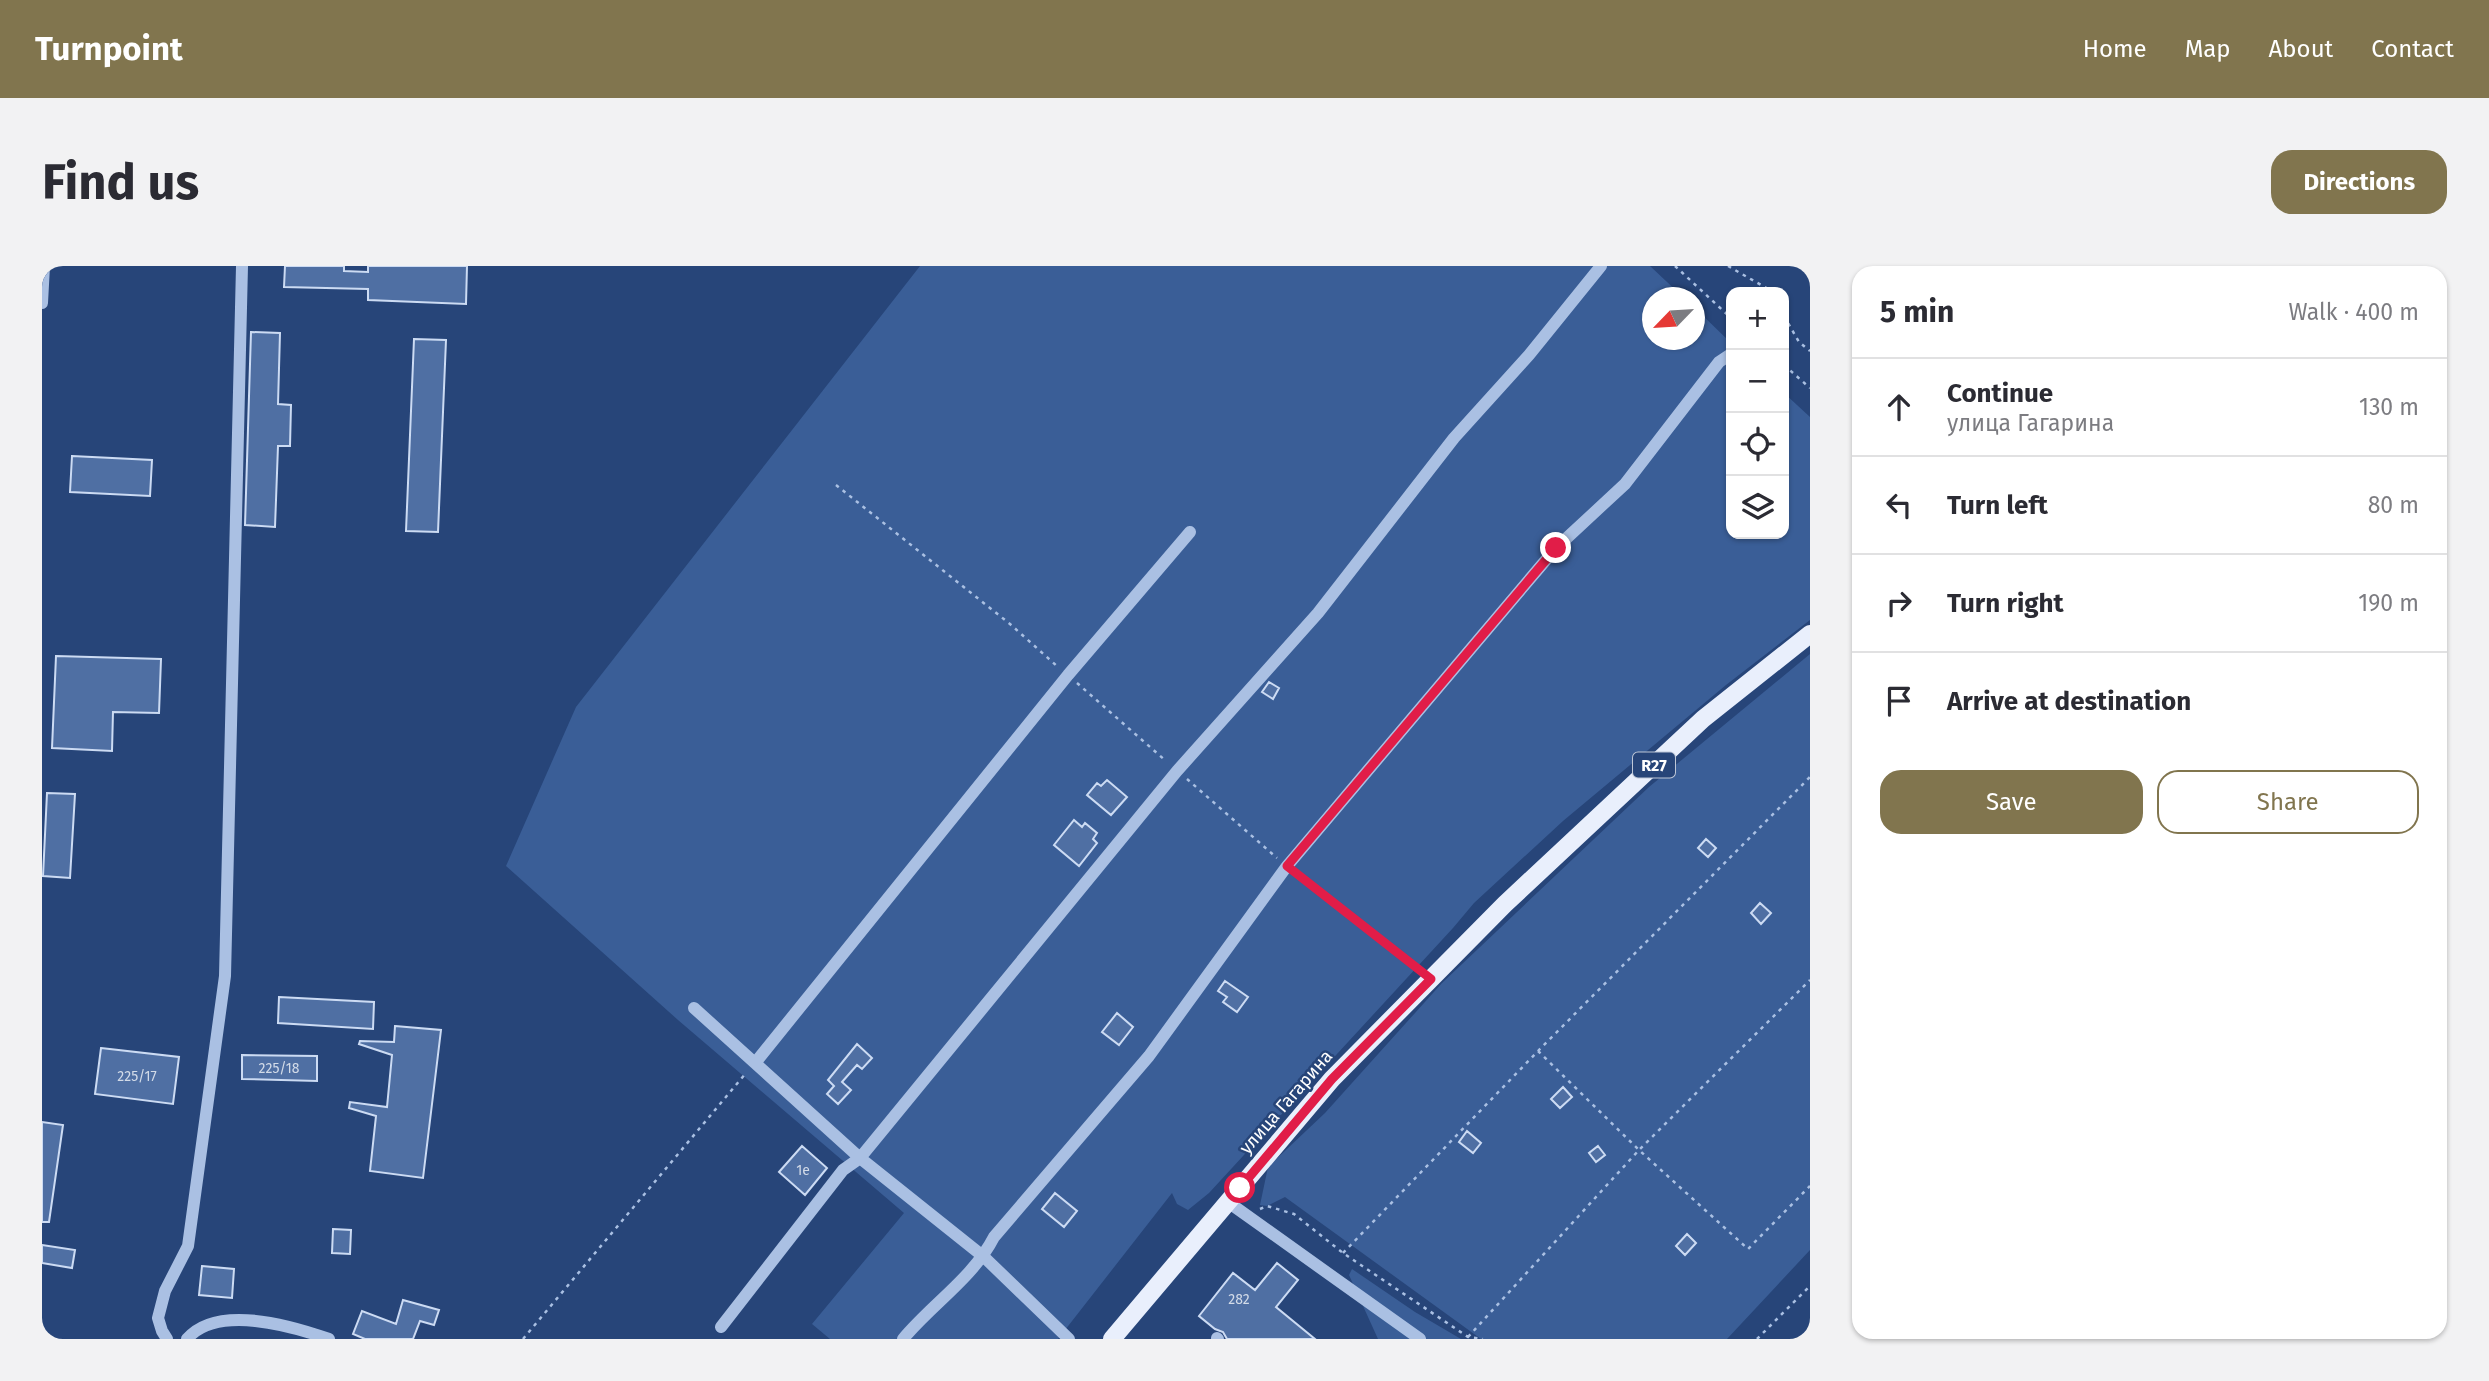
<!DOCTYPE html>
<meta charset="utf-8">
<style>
:root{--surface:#fff;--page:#f2f2f3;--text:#2b2b33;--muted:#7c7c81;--line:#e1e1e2;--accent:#81754e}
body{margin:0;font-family:"Fira Sans",sans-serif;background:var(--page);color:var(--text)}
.controls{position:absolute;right:21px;top:21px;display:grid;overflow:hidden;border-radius:14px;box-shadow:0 2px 5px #0004}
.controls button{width:63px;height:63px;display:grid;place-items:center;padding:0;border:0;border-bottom:2px solid var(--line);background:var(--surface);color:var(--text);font:35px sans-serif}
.compass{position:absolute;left:1600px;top:21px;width:63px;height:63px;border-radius:50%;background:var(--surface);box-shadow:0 2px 5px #0004;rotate:245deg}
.stop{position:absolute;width:21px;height:21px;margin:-16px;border:5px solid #e11d48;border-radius:50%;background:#fff}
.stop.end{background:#e11d48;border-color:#fff;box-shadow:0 2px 7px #0008}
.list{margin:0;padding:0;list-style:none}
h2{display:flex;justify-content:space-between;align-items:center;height:91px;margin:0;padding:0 28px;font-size:30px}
h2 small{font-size:23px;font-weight:400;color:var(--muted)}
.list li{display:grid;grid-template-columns:46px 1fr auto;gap:21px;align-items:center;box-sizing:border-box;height:98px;padding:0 28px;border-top:2px solid var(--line)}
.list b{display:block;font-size:26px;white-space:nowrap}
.list p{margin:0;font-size:23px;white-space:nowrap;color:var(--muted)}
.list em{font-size:23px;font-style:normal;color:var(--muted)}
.actions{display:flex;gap:14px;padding:21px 28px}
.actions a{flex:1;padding:16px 0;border:2px solid var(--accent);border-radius:21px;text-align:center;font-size:24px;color:var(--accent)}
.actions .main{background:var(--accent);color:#fff}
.icon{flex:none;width:38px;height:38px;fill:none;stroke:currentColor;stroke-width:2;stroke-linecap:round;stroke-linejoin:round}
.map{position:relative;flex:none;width:1768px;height:1073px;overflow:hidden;border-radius:21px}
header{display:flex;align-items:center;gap:42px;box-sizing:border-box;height:98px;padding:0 35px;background:var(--accent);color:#fff}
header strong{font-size:33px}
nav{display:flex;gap:38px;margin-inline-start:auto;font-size:24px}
.intro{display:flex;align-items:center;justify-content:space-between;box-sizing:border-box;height:168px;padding:0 42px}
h1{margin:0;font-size:49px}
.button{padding:18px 32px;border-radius:21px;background:var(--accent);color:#fff;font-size:24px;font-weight:700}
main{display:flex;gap:42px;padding:0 42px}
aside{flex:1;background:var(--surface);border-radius:21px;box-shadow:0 2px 5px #0004}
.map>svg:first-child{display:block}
.green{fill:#3a5e97}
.building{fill:#4f6fa3;stroke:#ccdbf3;stroke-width:2}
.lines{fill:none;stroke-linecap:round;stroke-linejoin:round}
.path{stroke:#aac0e3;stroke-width:2.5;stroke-dasharray:3.5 5;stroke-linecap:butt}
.minor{stroke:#aac0e3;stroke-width:12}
.major{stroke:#e9effc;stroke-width:18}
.route{stroke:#e11d48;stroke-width:9}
.labels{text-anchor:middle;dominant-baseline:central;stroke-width:5;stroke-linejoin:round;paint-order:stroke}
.number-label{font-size:14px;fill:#d3dbe8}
.shield{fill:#274579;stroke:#bec7d7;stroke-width:2}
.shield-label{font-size:16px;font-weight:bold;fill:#fff}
.street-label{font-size:18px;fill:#fff;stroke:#274579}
</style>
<header>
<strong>Turnpoint</strong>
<nav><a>Home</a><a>Map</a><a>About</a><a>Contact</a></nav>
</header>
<div class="intro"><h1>Find us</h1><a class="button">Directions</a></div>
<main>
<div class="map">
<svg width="1768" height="1073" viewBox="0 0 1768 1073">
<rect width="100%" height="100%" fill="#274579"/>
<path class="green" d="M878,0h730l33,31 -31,1v42h42l1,-32 36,35v191h53v-141l26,24v203l-84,65 -163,136 -89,82 -21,25 -244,265 -21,17 -11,-6 -5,-11 -114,146h-228l-18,-15 92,-111 -226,-193 -172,-154 70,-159z
M1768,388v596l-83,89h-246l-196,-142 -18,9 -7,-1 8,-38 57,-54 117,-130 207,-196z
M1310,1003l63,43 46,27h-83l-29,-64z"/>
<path class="building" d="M243,0h59v5l24,1v-6h99l-1,38 -98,-4v-11l-84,-2z
M209,66l29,1 -2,71 13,1 -1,41h-12l-3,81 -30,-2z
M372,73l32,1 -8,192 -32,-1z
M30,190l80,4 -2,36 -80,-4z
M14,390l105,3 -2,54 -46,-1 -1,39 -60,-3z
M1227,416l10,6 -6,11 -11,-7z
M1065,514l20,17 -16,18 -24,-20 10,-12 4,3z
M5,527l28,1 -5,84 -27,-2z
M1032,554l8,7 3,-4 12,10 -4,6 4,4 -18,23 -25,-21z
M1664,573l10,9 -8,9 -10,-9z
M1718,637l11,10 -10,11 -10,-11z
M1183,715l23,16 -11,15 -14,-10 4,-5 -9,-6z
M237,731l95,5 -1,27 -95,-6z
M1075,747l16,14 -14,18 -17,-13z
M353,760l46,4 -18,148 -53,-7 6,-55 -27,-8 1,-6 37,5 5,-52 -33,-11 1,-3 34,1z
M815,778l15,14 -10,11 -5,-4 -15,17 9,8 -13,14 -11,-10 7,-8 -6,-6z
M59,782l78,9 -6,47 -78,-10z
M200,789l75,1v25l-75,-2z
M1521,821l9,10 -12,11 -9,-9z
M0,856l21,3 -14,97h-7z
M1425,865l14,12 -8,10 -14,-11z
M760,880l25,22 -22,27 -26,-23z
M1556,880l7,9 -9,7 -7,-9z
M1013,927l22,18 -13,16 -22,-18z
M291,963l18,1 -1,24 -18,-1z
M1645,968l9,9 -11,12 -9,-9z
M0,979l33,5 -3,18 -30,-5z
M1235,997l21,17 -22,27 39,32h-88l-4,-7 -8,-3 -16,-13 34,-43 22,17z
M160,1000l32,3 -2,29 -33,-3z
M361,1034l36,10 -5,15 -14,-4 -7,18h-48l-12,-5 9,-23 34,13z"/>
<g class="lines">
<path class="path" d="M1633,0l56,52
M1686,0l40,23 2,3
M1742,50l15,26 11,9
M1742,99l26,23
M794,219l174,139 48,43
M1035,417l89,78
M1145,513l90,79
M1254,607l121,96
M1496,785l101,99 109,99 62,-63
M1218,943l7,-3 27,8 49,39 125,84 15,2
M1301,987l195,-202 272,-274
M1426,1071l171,-187 171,-170
M481,1073l223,-266
M1715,1073l53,-53"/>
<path class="minor" d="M0,37l2,-37
M652,742l166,150 124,99 85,82
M713,797l313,-388 122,-143
M1186,936l192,137
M679,1061l122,-157 17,-12 317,-387 141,-158 136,-175 75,-83 72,-89
M1175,1072l1,1
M125,1073l-5,-8 -4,-13 7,-27 23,-45 37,-270 17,-710
M145,1073c30,-35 105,-13 142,0
M861,1073c29,-35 70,-61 91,-102l155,-181 138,-190 269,-318 69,-64 94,-122 12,-8"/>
<path class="major" d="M1070,1073l220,-260 173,-175 198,-185 107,-85"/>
</g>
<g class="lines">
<path class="route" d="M1198,922l92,-109 99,-100 -144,-113 269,-318"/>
</g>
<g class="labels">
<g class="number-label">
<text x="237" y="802">225/18</text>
<text x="95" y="810">225/17</text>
<text x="761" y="904">1е</text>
<text x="1197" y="1033">282</text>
</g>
<rect class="shield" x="1591" y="486.5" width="42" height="25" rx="5"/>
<g class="shield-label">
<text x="1612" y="499">R27</text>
</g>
<g class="street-label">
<text transform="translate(1244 836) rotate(-49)">улица Гагарина</text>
</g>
</g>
</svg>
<div class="controls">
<button>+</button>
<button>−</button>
<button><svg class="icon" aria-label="locate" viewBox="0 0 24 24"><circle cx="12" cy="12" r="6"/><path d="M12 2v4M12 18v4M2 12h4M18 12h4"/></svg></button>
<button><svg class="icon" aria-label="layers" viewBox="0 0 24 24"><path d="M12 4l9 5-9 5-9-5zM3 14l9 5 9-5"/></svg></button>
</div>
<svg class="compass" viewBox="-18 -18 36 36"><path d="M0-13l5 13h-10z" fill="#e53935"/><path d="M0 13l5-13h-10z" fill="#7c7c81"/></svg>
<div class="stop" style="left:1198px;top:922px"></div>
<div class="stop end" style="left:1514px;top:282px"></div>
</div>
<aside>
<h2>5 min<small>Walk · 400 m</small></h2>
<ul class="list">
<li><svg class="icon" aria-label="ahead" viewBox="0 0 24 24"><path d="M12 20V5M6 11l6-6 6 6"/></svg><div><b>Continue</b><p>улица Гагарина</p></div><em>130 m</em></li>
<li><svg class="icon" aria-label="left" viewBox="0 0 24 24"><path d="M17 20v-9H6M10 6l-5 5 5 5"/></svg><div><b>Turn left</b></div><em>80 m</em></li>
<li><svg class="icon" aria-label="right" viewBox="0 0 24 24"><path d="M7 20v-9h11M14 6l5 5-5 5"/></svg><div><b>Turn right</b></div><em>190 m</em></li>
<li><svg class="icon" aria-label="arrive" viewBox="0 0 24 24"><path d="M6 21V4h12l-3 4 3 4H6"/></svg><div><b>Arrive at destination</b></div></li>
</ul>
<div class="actions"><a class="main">Save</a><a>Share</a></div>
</aside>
</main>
